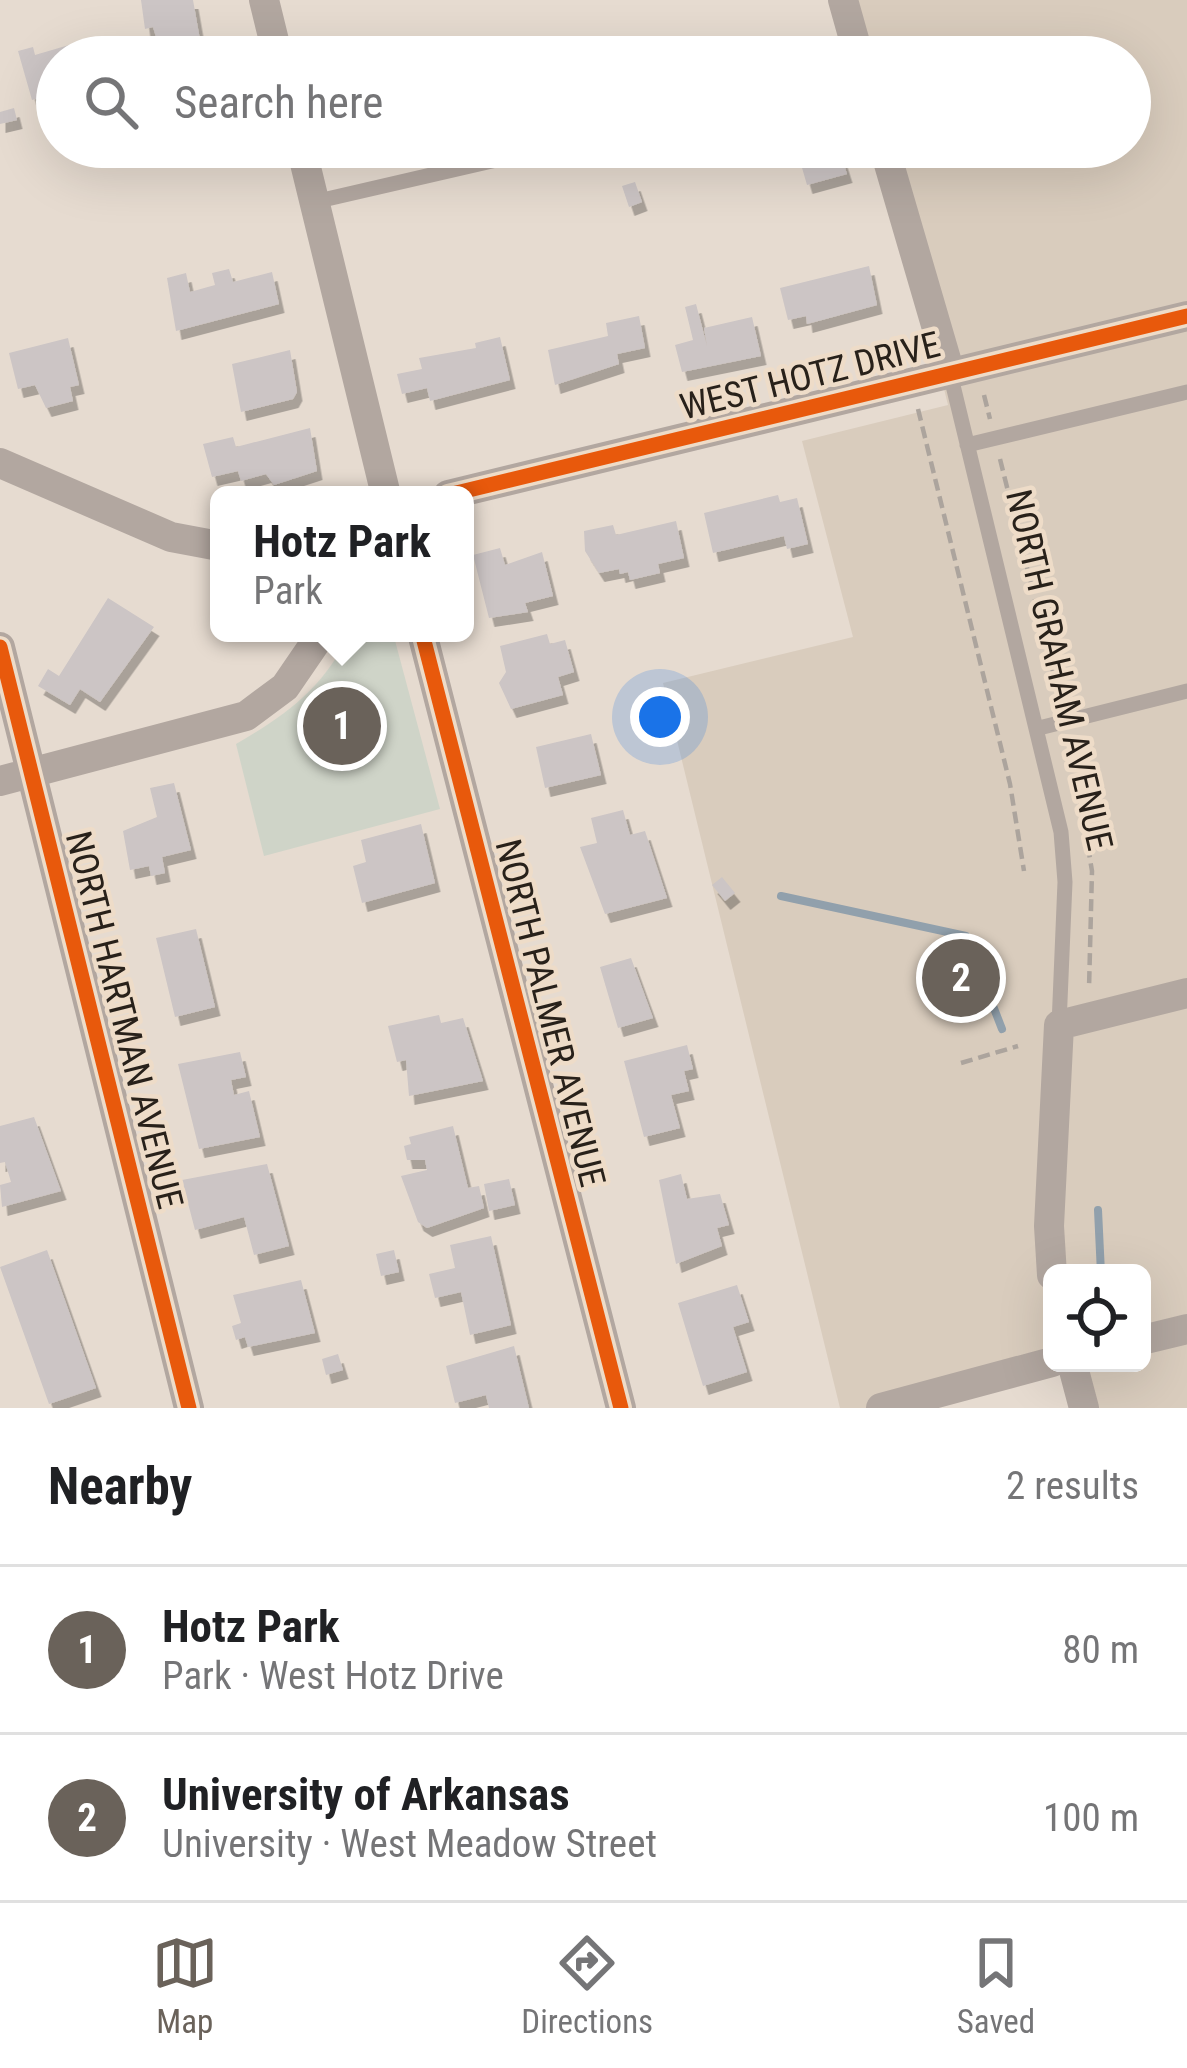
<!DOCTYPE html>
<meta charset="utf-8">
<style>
:root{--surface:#fff;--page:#f6f6f6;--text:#202124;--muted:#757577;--line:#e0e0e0;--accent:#6a625a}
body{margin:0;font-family:"Roboto Condensed",sans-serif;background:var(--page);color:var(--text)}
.controls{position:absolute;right:36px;bottom:36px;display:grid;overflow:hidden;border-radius:18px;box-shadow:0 12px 48px #0002}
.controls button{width:108px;height:108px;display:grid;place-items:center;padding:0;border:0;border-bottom:3px solid var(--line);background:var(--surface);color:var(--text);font:60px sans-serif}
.you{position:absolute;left:660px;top:717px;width:42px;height:42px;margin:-30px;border:9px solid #fff;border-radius:50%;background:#1a73e8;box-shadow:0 0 0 18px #1a73e833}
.badge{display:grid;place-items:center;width:78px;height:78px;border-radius:50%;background:var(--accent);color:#fff;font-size:39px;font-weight:700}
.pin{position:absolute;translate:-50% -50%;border:6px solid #fff;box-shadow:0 3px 12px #0006}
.popup{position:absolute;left:210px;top:486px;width:264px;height:156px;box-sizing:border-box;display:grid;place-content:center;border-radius:18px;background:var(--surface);filter:drop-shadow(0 3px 9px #0005);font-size:39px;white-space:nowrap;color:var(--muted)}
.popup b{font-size:45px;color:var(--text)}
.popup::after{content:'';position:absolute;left:50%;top:100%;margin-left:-24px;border:24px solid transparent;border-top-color:var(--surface)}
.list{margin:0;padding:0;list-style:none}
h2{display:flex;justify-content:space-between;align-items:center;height:156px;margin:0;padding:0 48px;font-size:51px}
h2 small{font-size:39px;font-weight:400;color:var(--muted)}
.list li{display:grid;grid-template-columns:78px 1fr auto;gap:36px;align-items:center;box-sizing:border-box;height:168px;padding:0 48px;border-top:3px solid var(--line)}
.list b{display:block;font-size:45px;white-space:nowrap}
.list p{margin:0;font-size:39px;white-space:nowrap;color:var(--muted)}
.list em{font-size:39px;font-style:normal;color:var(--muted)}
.icon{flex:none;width:66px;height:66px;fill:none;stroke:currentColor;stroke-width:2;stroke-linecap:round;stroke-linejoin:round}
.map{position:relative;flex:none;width:1187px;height:1408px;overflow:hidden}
.search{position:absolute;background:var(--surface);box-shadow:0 12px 48px #0002;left:36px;right:36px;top:36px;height:132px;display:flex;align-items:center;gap:30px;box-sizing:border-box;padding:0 42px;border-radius:66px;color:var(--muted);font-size:45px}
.sheet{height:492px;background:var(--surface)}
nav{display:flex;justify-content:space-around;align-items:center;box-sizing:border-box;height:168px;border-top:3px solid var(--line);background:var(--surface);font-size:33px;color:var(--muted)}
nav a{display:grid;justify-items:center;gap:6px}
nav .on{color:var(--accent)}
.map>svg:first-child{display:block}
.education{fill:#d9ccbd}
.green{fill:#cfd4c8}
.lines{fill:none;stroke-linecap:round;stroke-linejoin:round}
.stream{stroke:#91a0ac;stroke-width:8}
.building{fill:#ccc5c5;filter:url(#shadow)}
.path{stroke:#aca49d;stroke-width:4.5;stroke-dasharray:12 6;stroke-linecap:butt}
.lane{stroke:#b2a7a0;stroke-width:15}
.street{stroke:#b2a7a0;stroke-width:30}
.cycleway-casing{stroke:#eedcc8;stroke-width:22}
.cycleway{stroke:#e8590c;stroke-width:15}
.labels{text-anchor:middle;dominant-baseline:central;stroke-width:9;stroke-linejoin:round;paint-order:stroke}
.street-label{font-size:36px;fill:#28211a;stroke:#eedcc8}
</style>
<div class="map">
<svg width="1187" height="1408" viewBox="0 0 1187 1408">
<defs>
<filter id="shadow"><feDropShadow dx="5.5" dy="9" stdDeviation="0" flood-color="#0004"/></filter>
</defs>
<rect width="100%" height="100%" fill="#e6dbd0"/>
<path class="education" d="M843,0h344v1408h-103l-12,-45h70v-90h-90v89l-171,46h-41l-177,-725 190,-46 -51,-196 146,-36 -64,-258h246v-90h-271z"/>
<path class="green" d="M350,633h43l47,176 -176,47 -28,-112c52,-30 87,-56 114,-111z"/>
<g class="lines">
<path class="stream" d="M781,896l185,40 36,93
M1098,1210l3,63"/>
</g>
<path class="building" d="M141,0h52l10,57h-36l-5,-19 -5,2 -4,-13 -8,2z
M86,40l5,17h-34v36l-25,7 -14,-49 15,-4 2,8z
M14,108l3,12 -17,4v-12z
M796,147h36l2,7 6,-2 7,22 -40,11z
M635,182l7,20 -13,5 -7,-21z
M869,266l8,39 -70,19 -1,-8 -18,4 -8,-32z
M229,269l4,13 39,-10 7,32 -103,27 -9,-53 19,-5 4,19 25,-7 -3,-12z
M696,304l11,42 -3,-18 48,-11 9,39 -79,16 -7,-27 18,-5 -8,-33z
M639,316l6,32 -28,6 2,10 -64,21 -7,-35 60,-14 -2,-13z
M500,337l10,43 -80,21 -3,-13 -25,6 -5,-20 25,-5 -3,-11 57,-10 -1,-5z
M68,338l11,47 -9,2 3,14 -27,7 -11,-23 -17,4 -9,-36z
M290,350l7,42 -4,7 -52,13 -9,-48z
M310,428l7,43 -43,14 -8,-11 -25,7 -3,-10 -26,6 -9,-33 30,-7 3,10z
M778,495l2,7 17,-4 11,46 -21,5 -3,-13 -71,17 -9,-40z
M676,521l8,37 -26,6 2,9 -30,7 -2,-8 -8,2 -1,-5 -20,4 -14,-22 -1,-20 29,-6 3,10z
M500,548l5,17 37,-13 11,44 -28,7 3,9 -39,6 -16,-63z
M108,598l46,29 -54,75 -20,-13 -10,16 -32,-19 10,-17 11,7z
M547,634l3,10 15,-4 9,32 -16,5 5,18 -52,14 -12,-26 7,-11 -6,-26z
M591,734l10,41 -56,13 -9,-41z
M174,783l17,67 -29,7 3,16 -14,3 -2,-10 -19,4 -7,-39 34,-14 -7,-29z
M623,810l7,25 15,-4 22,67 -62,16 -25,-67 17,-4 -6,-25z
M421,824l14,59 -73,20 -9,-37 13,-4 -5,-22z
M722,877l13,16 -10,8 -13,-16z
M196,929l19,78 -40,10 -19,-79z
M631,958l22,60 -35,10 -18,-61z
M439,1015l2,8 22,-5 20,63 -74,15 -3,-36 -9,2 -9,-36z
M687,1045l6,24 -9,2 5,20 -18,4 9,33 -36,9 -20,-76z
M240,1052l6,25 -15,3 3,15 15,-4 11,46 -61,12 -21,-85z
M34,1117l27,74 -59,16 -2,-22 11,-3 -6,-20 -5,1v-37z
M453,1126l15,62 11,-2 5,22 -57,20 -9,-6 -17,-46 26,-6 -2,-10h-18l-3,-14 7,-2 -2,-7z
M267,1164l22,82 -35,9 -10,-38 -49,13 -13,-50z
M681,1174l6,25 33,-5 9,31 -12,3 5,18 -46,18 -17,-84z
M509,1179l6,26 -26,6 -5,-27z
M491,1236l20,89 -41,10 -9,-43 -26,6 -6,-24 26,-6 -5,-23z
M47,1250l49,138 -47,16 -49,-137z
M394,1250l5,22 -18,4 -5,-22z
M301,1280l14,53 -67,14 -3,-10 -9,3 -4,-14 9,-3 -8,-28z
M737,1285l12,37 -16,5 14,45 -44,14 -25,-83z
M514,1346l15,62h-40l-3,-13 -31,8 -9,-37z
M338,1354l5,16 -17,5 -4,-16z"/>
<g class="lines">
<path class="path" d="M984,395l6,24
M918,409l92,375 14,87
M1000,459l61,245
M1070,739l22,132 -3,118
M961,1063l57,-17"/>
<path class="lane" d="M314,202l238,-55
M950,373l111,459 4,50 -6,143
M967,445l220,-53
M1039,728l148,-37"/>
<path class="street" d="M264,0l14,57
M843,0l16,57
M301,147l85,348
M884,147l66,226
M0,463l171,74 48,9
M448,495l739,-179
M422,633l199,775
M0,647l189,761
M0,781l246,-65 39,-29 37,-54
M1052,1275l-3,-49 10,-201 128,-32
M1142,1340l45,-11
M1072,1363l12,45
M881,1408l171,-46"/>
<defs>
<path id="cycleway" d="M448,495l739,-179
M422,633l199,775
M0,647l189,761"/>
</defs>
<use href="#cycleway" class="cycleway-casing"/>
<use href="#cycleway" class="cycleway"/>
</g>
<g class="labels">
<g class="street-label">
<text transform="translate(810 376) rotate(-14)">WEST HOTZ DRIVE</text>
<text transform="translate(1059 670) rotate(77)">NORTH GRAHAM AVENUE</text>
<text transform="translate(550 1013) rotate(76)">NORTH PALMER AVENUE</text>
<text transform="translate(124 1020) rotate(76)">NORTH HARTMAN AVENUE</text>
</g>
</g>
</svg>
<div class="controls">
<button><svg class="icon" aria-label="locate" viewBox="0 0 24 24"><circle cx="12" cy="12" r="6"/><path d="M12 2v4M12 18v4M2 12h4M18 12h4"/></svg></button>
</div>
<div class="you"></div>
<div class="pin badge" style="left:342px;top:726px">1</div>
<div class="popup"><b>Hotz Park</b>Park</div>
<div class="pin badge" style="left:961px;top:978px">2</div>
<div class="search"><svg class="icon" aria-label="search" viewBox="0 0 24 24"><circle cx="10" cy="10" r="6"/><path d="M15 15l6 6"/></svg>Search here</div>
</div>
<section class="sheet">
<h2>Nearby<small>2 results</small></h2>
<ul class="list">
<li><span class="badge">1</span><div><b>Hotz Park</b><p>Park · West Hotz Drive</p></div><em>80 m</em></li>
<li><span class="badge">2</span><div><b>University of Arkansas</b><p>University · West Meadow Street</p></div><em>100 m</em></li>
</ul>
</section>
<nav>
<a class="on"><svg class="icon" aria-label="map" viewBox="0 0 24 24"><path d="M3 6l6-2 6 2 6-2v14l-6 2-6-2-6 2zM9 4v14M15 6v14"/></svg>Map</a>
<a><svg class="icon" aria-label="directions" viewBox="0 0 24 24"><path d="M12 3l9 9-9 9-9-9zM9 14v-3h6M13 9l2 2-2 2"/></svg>Directions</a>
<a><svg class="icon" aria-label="saved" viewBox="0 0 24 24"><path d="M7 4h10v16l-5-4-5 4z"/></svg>Saved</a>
</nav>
